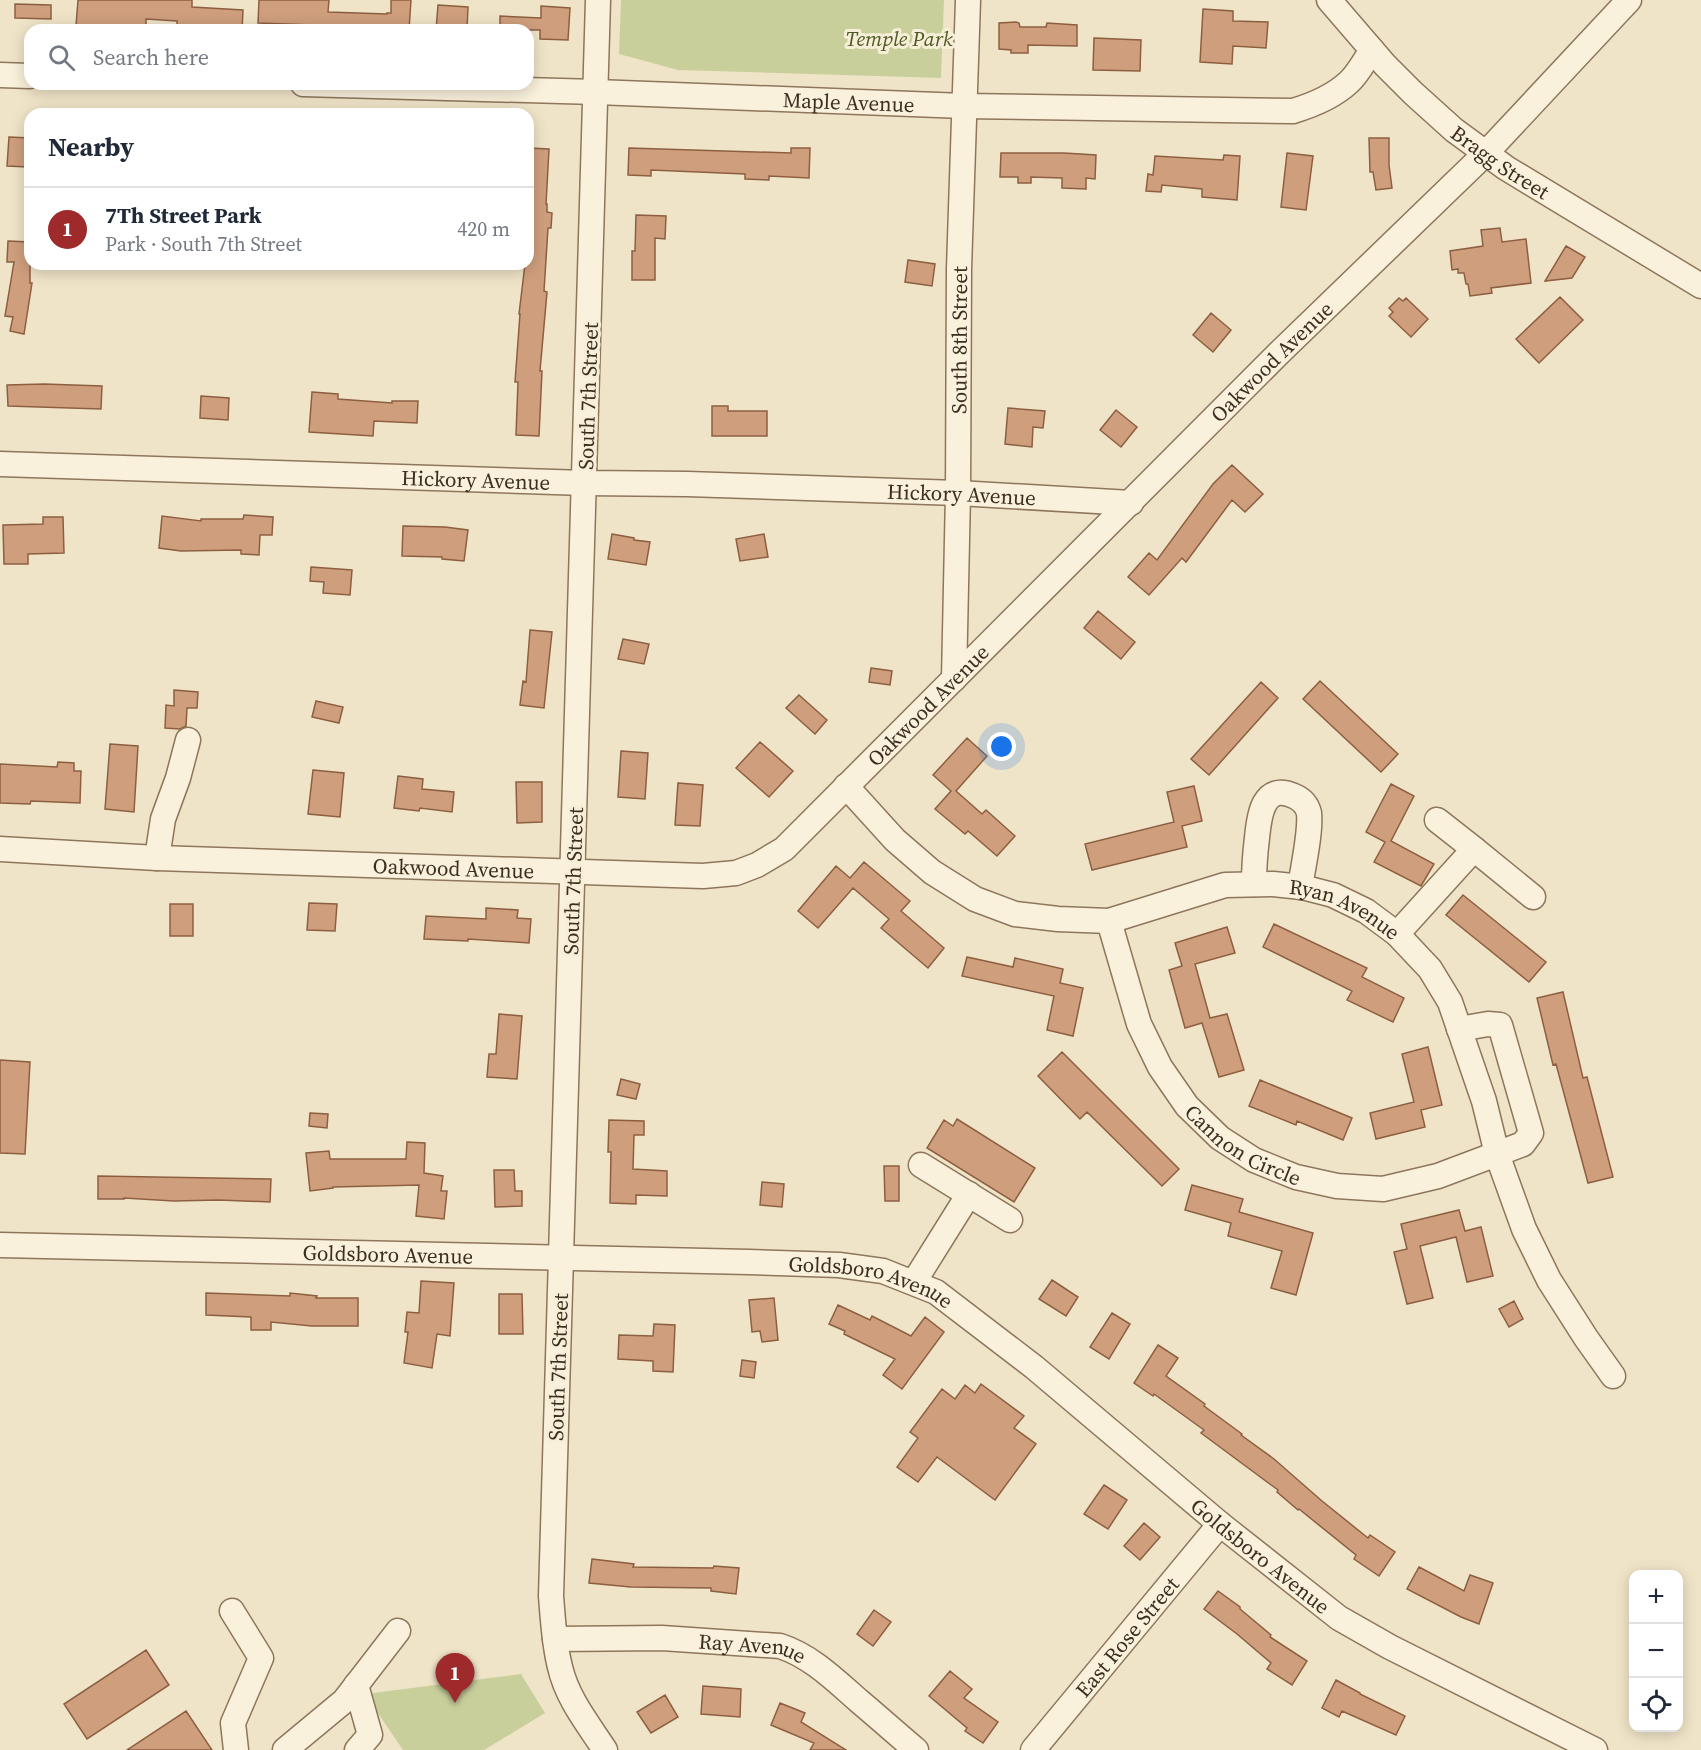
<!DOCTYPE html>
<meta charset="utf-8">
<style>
:root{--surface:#fff;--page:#f2f2f3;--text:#1f2937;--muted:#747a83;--line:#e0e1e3;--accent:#9e2a2b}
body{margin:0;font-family:"Source Serif 4",serif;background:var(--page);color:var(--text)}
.controls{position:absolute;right:18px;bottom:18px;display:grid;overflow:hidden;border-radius:12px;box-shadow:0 3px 15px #0003}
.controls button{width:54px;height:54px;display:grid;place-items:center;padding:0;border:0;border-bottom:2px solid var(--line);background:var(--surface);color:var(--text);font:30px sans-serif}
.you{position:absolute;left:1002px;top:747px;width:21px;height:21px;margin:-15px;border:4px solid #fff;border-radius:50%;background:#1a73e8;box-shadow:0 0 0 9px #1a73e833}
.badge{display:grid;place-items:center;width:39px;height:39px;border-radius:50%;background:var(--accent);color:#fff;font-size:20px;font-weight:700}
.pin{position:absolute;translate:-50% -50px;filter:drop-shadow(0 2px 3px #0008)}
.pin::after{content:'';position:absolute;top:32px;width:21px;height:18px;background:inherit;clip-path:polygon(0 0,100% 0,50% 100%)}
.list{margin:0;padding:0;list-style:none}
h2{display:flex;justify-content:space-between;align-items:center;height:78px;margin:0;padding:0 24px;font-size:26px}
h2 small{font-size:20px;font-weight:400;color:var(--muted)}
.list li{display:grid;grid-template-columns:39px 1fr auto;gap:18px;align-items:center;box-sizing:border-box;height:84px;padding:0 24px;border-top:2px solid var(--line)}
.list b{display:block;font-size:22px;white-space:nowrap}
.list p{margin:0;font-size:20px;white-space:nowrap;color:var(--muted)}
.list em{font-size:20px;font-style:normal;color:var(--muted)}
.icon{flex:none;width:33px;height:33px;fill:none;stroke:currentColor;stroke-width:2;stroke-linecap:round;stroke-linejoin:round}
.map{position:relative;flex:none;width:1701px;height:1750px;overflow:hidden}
.search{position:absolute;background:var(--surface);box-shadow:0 3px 15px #0003;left:24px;top:24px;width:510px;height:66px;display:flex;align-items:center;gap:15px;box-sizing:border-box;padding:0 21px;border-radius:18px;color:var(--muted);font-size:22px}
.panel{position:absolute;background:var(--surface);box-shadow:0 3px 15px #0003;left:24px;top:108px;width:510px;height:162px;border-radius:18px}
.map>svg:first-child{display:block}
.green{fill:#c9cf9b}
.building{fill:#cf9f7d;stroke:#8d5f41;stroke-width:1.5}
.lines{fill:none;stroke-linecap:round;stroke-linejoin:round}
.minor-casing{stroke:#8d765c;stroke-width:27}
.minor{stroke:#faf1dc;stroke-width:24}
.labels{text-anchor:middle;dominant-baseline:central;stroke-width:6;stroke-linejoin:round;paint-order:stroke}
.park-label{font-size:21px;font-style:italic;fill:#4d5a26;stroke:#f7eed8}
.street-label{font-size:21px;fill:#3d2e20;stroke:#f7eed8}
</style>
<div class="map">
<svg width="1701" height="1750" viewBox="0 0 1701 1750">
<rect width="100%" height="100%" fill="#f0e4c8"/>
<path class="green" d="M621,0h323l-3,78 -263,-8 -59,-16z
M521,1674l24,39 -61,37h-81l-38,-56z"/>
<path class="building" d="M78,0h114v7l51,3 -1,20 -27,-1v-3l-38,-1v-4l-31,-2v9l-70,-2z
M259,0h70l-1,12 59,2v-1h4v-13h20l-2,30h-69v-4l-82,-3z
M15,4l36,1v14l-36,-1z
M438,5l30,2 -1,22 -31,1z
M541,6l29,2 -2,32 -28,-1v-9h-40v-14l41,2z
M1203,9l30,2v10l35,1 -2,26 -33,-2 -1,18 -32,-2z
M1016,22l3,1 1,4h26l1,-4 30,2v21l-49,-1v8h-17v-3l-12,-1v-26z
M1094,38l47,2 -1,31 -47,-1z
M9,137l21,1 -2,29 -21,-1z
M1369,138h20v27l3,23 -16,2 -3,-18h-3z
M528,148l21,1 -3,55h1v8l5,1 -1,15h-3l-4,63 3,1 -7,79h2l-3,65 -23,-1 2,-53h-3l5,-68h-1l6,-50h3z
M629,148l162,5v-5h19l-1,30 -40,-2v4l-24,-1v-5l-94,-4v6l-23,-1z
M1001,153h63l32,2 -1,24 -9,-1v11l-24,-1v-10l-31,-1v6h-13v-6h-18z
M1287,153l26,3 -7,54 -25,-3z
M1224,155l16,1 -3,44 -35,-3v-8l-40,-4 -1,7 -15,-1 2,-17 5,1 2,-19 68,4z
M636,215l30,1 -1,23 -10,-1v42h-23v-29h3z
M1500,228l2,14 24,-3 5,44 -40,5 1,5 -22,3 -2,-12h-2l-2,-11h-6v-4l-6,1 -2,-19 33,-5 -2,-16z
M8,241l22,1v41h2l-8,51 -14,-3 3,-14 -8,-1 9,-54h-7z
M1566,246l19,11 -13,21 -27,3z
M908,260l27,4 -3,22 -27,-4z
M1560,297l23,23 -44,43 -23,-24z
M1399,298l4,3 3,-3 22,21 -17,18 -22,-21 4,-4 -4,-4z
M1211,313l20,17 -18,22 -20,-17z
M44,384l58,2 -1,23 -93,-3 -1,-21z
M312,392l26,2v5l54,4v-2h26l-1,22 -43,-2 -1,15 -64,-4z
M201,396l28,2 -1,22 -28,-2z
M712,406h16v5h39v25h-55z
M1008,408l37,3 -2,17 -10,-1 -1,20 -27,-3z
M1116,410l21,17 -16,20 -21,-17z
M1232,465l31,29 -18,18 -13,-12 -46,62 -4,-4 -33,37 -21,-18 21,-24 8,7 56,-76z
M244,515l29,2 -1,18h-12l-1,20 -18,-1v-4l-60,1 -22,-3 3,-32 39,5v-2h42z
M43,517h20l1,36 -36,1v10h-24l-1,-39 40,-1z
M403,526l42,1 23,3 -4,31 -22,-2v-2l-40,-1z
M612,534l22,4v2l16,2 -4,23 -38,-6z
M764,534l4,23 -28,4 -4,-22z
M311,567l41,3 -2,25 -27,-2 1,-11 -14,-1z
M1098,611l37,31 -14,17 -37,-31z
M530,630l22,2 -8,76 -24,-3 3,-24 3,1z
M623,639l26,5 -5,20 -26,-5z
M871,668l21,3 -2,14 -21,-3z
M1320,681l78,73 -17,18 -78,-73z
M1261,682l17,16 -69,77 -18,-16z
M174,690l24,2 -1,16h-10l-1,18 -6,3 -15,-1 1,-23 8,1z
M799,695l28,25 -12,14 -29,-26z
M316,701l27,6 -4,16 -27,-6z
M967,738l20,18 -31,35 26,23 4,-4 29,26 -18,20 -29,-25 -3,3 -30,-25 16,-18 -18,-16z
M760,742l33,29 -24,26 -33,-29z
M110,744l28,2 -4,66 -29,-3z
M621,751l27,2 -3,46 -27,-2z
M58,762l16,1v8h7l-1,32 -49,-2 -1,3 -30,-1v-39l57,3z
M313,770l31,3 -4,44 -32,-3z
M398,776l25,3 -1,10 32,3 -2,20 -32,-4 -1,3 -25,-3z
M516,782h26v40l-25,1z
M678,783l25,2 -3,41 -25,-1z
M1391,784l23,12 -23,45 43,23 -13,22 -47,-24 11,-20 -19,-10z
M1194,786l8,35 -20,5 5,21 -95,23 -7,-26 89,-22 -7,-30z
M864,862l46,39 -9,10 43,37 -16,20 -47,-40 8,-9 -36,-31 -35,40 -20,-17 38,-45 14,12z
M1463,895l83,67 -17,20 -83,-67z
M309,903l28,1 -2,27 -28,-1z
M170,904h23v32h-23z
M486,908l32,2 -1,8 14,1 -2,24 -61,-4v2l-44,-2 2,-23 60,3z
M1274,924l93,44 -5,9 42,21 -11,24 -46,-22 5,-9 -89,-44z
M1227,927l8,26 -40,11 15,54 17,-4 17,56 -25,7 -17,-54 -17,5 -16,-58 13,-4 -7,-23z
M967,957l46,10 2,-9 48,11 -3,14 23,5 -10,48 -26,-6 7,-34 -92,-20z
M1563,992l20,86 4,-1 26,100 -25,6 -32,-119 -3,1 -16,-67z
M499,1014l23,2 -5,63 -30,-2 2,-23h7z
M1428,1047l14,58 -21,5 4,17 -49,12 -6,-26 44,-11 -12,-48z
M1062,1052l117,117 -17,17 -75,-74 -7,7 -42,-43z
M0,1060l30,2 -5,92 -25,-1z
M621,1079l19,5 -4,15 -19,-4z
M1260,1080l92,38 -9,22 -46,-19 -1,4 -47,-19z
M310,1113l18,1 -1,14 -18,-2z
M957,1119l78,49 -21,34 -87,-54 17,-28 9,6z
M609,1120l35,1v14h-10l-1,34 34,2v25l-31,-1v9l-26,-1 1,-51h-3z
M407,1142l18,1 -1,30 19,3 -2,15h6l-3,28 -28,-3 3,-31 -86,2v1l-23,3 -4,-38 23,-2 1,8h76z
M884,1166h15v35h-14z
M494,1170h20l1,21h7v15l-27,1z
M98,1176l173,3 -1,23 -51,-2 -45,1 -50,-3v1h-26z
M762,1182l22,2 -2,23 -22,-2z
M1192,1185l51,14 -4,13 74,21 -17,62 -25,-7 11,-37 -54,-15 3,-13 -46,-13z
M1459,1210l6,21 16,-4 12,49 -26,6 -11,-45 -36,9 13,52 -26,6 -13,-52 13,-3 -6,-25z
M1052,1280l26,17 -12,19 -27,-17z
M421,1281l33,2 -4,53 -13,-2 -5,34 -28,-5 4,-31h-3l2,-20 12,1z
M206,1293l84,3v-3l27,3 -1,2h42v28h-46l-41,-4v8h-20v-13l-45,-2z
M499,1294h23l1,40h-24z
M774,1298l4,42 -16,2 -2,-11 -8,1 -3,-32z
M1514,1301l9,18 -14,8 -10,-18z
M838,1305l32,15 2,-4 39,20 14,-19 19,15 -42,57 -19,-14 12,-16 -51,-25 1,-3 -16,-7z
M1112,1313l18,11 -21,35 -19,-12z
M654,1324l21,1 -2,47 -20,-1v-10l-35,-2 1,-24 34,1z
M1158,1345l20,13 -12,18 39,28 -1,2 38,28 -1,1 33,24 48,42 46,37 2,-3 25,17 -16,24 -25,-17 2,-4 -57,-46 -1,1 -21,-18 1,-2 -77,-57 3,-3 -50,-36 -1,2 -19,-13z
M742,1360l14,2 -2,16 -14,-2z
M981,1384l43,32 -10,12 22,16 -41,56 -58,-43 -19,25 -21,-15 21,-29 -8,-6 32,-43 13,10 10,-14 10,8z
M1104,1485l23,15 -19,29 -24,-15z
M1144,1523l16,14 -20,23 -16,-14z
M592,1559l42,5 -1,3 80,1 1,-2 25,2 -3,26 -25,-3v-3l-80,-1 -42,-4z
M1419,1567l45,24 6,-16 23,8 -14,41 -18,-7 -54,-28z
M1218,1591l22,16v2l31,26 -1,2 37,24 -15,24 -25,-16 4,-6 -34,-29 -33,-25z
M874,1610l17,12 -18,24 -16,-12z
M146,1650l23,35 -82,54 -23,-35z
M950,1671l22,18 -8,9 34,24 -15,21 -18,-12 2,-3 -38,-32z
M1336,1680l24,13v1l45,22 -9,19 -54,-24 -3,6 -17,-9z
M703,1686l38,3 -1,28 -39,-3z
M665,1695l13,22 -27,16 -14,-21z
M780,1703l25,10 -4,9 45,28h-36l4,-7 -43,-18z
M186,1711l26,39h-85z"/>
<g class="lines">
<defs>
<g id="minor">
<path d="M598,0l-47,1596c2,24 3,48 9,71 7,31 28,57 45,83"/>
<path id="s1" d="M1329,0l56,65 28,28 41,37 52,38 195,118"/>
<path d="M0,75l30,1"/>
<path id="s2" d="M303,84l293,8 368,14 329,5c20,-6 40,-14 56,-29 9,-8 16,-22 23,-32"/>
<path id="s3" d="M0,464l585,19 102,1 271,9 173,10"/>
<path id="s4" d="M954,679l4,-186 1,-224 9,-269"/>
<path id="s5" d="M846,786l49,54 37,32 43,27 40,15 43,5 51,2 116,-36 48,-1 29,3 31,8 33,16 31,23 33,35 20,33 34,99 13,53 27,75 25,51 37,58 27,38"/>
<path d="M1437,820l37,29"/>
<path id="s6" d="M0,849l157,9 546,18 33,-3 21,-8 27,-16 494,-495 208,-201 143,-153"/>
<path d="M157,858l6,-39 15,-41 10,-38"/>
<path d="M1254,884c0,-15 1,-30 3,-46 2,-22 6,-56 37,-42 7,3 13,9 15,17 2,19 -6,54 -9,74"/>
<path id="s7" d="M1109,921l30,103 21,43 27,39 33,32 34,22 42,17 41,9 46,3 55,-13 85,-32 8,-11 -31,-108 -12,-1 -29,5"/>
<path d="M1397,934l77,-85 59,48"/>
<path d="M921,1165l89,55"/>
<path id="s8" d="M0,1245l749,17 90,3 44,6 53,21 98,75 186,157 119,94 51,29 205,103"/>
<path d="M914,1282l55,-88"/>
<path d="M232,1611l29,47 -28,65 3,27"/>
<path id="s9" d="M555,1639l107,-1 118,8c31,10 55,34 79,55 19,16 38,33 57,49"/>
<path d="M356,1685l14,50 -13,15"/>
<path d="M285,1750l59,-49 54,-70"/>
<path id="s10" d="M1033,1750l187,-226"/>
</g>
</defs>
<use href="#minor" class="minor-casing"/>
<use href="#minor" class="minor"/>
</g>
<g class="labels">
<g class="park-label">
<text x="899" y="38">Temple Park</text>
</g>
<g class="street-label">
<text stroke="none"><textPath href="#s2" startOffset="546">Maple Avenue</textPath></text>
<text stroke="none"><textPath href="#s1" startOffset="237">Bragg Street</textPath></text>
<text stroke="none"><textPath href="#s4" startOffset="339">South 8th Street</textPath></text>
<text stroke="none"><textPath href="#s6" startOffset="1480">Oakwood Avenue</textPath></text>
<text transform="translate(588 396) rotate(-88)">South 7th Street</text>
<text stroke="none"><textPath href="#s3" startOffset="476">Hickory Avenue</textPath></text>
<text stroke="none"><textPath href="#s3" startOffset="962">Hickory Avenue</textPath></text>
<text stroke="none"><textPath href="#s6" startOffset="994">Oakwood Avenue</textPath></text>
<text stroke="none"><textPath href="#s6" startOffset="454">Oakwood Avenue</textPath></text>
<text transform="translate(573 881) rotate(-88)">South 7th Street</text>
<text stroke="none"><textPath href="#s5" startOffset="556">Ryan Avenue</textPath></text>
<text stroke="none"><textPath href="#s7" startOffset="272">Cannon Circle</textPath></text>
<text stroke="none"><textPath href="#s8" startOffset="388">Goldsboro Avenue</textPath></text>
<text stroke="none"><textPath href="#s8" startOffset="874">Goldsboro Avenue</textPath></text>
<text transform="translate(558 1367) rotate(-88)">South 7th Street</text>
<text stroke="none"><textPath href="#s8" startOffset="1359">Goldsboro Avenue</textPath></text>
<text stroke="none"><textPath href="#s10" startOffset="147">East Rose Street</textPath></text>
<text stroke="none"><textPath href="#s9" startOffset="198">Ray Avenue</textPath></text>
</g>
</g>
</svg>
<div class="controls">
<button>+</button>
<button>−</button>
<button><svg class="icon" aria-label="locate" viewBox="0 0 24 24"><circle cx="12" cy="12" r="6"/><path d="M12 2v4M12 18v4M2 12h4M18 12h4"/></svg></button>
</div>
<div class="you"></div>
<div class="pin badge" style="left:455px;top:1703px">1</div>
<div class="search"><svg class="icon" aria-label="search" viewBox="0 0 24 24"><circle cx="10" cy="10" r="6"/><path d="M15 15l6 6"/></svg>Search here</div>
<section class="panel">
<h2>Nearby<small></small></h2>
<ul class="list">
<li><span class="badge">1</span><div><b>7Th Street Park</b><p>Park · South 7th Street</p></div><em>420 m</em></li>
</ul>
</section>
</div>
